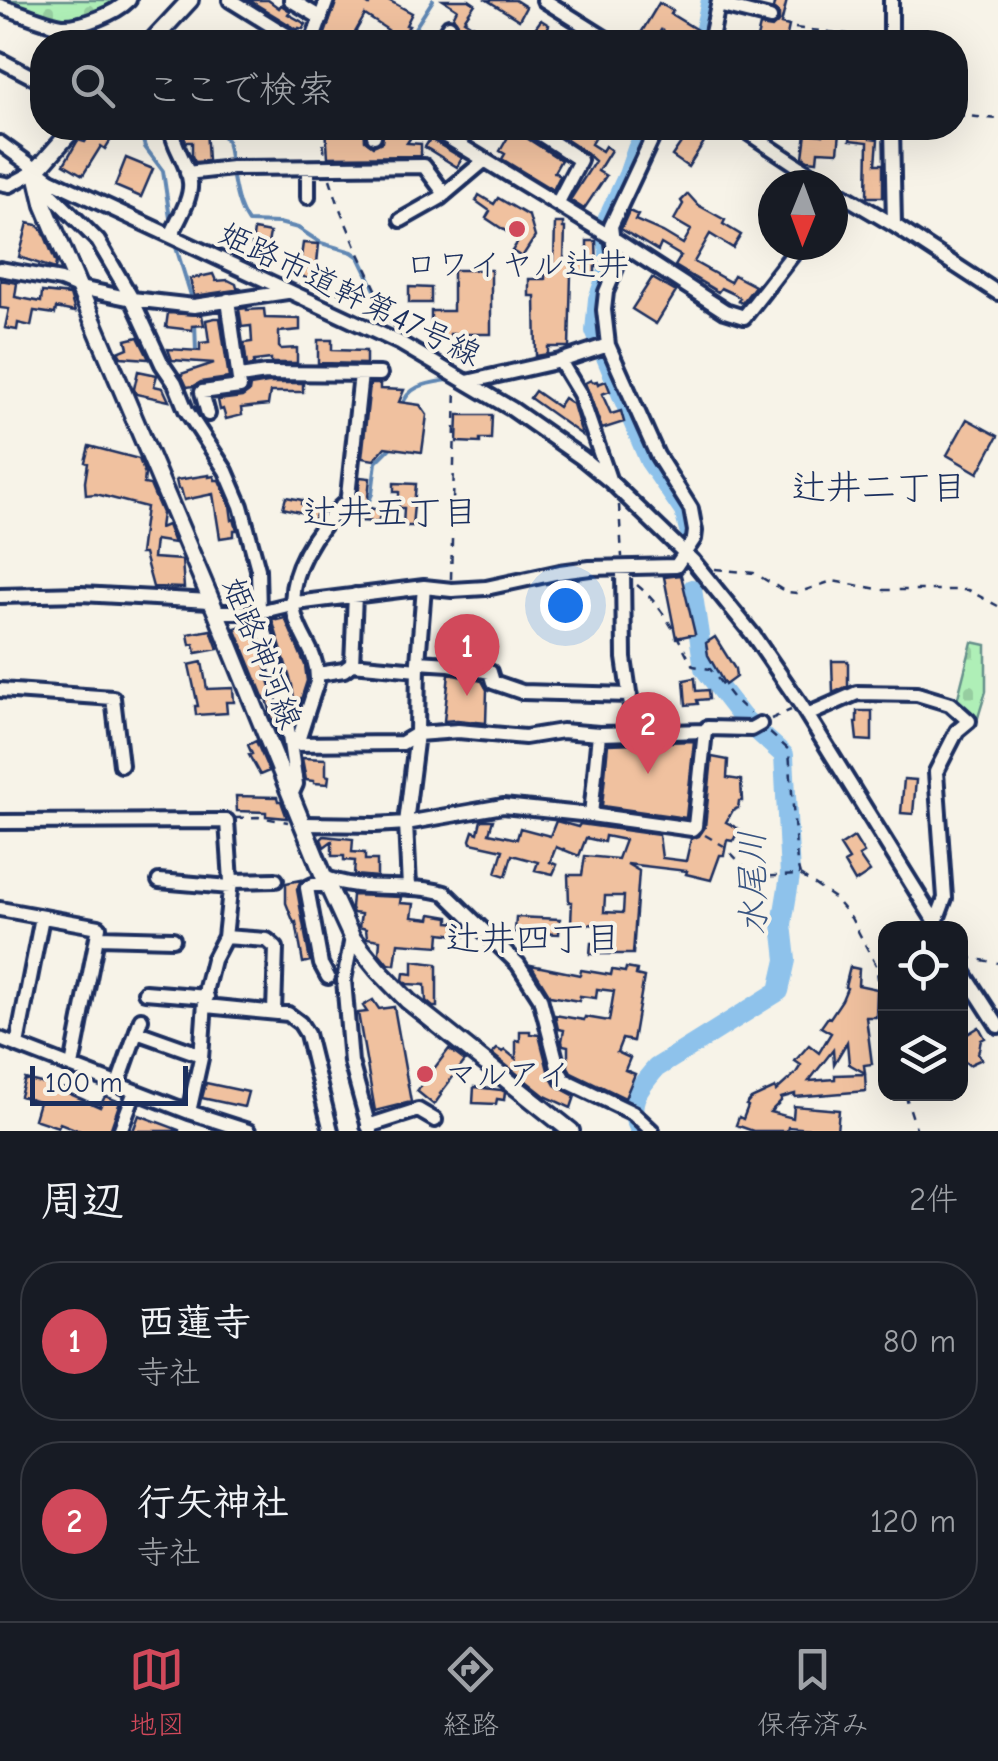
<!DOCTYPE html>
<html lang="ja">
<meta charset="utf-8">
<style>
:root{--surface:#171b24;--page:#242831;--text:#f1f3f6;--muted:#9ea1a6;--line:#363941;--accent:#d1495b}
body{margin:0;font-family:"Comic Neue","Klee One",sans-serif;background:var(--page);color:var(--text)}
.controls{position:absolute;right:30px;bottom:30px;display:grid;overflow:hidden;border-radius:20px;box-shadow:0 10px 40px #0002}
.controls button{width:90px;height:90px;display:grid;place-items:center;padding:0;border:0;border-bottom:2px solid var(--line);background:var(--surface);color:var(--text);font:50px sans-serif}
.compass{position:absolute;left:758px;top:170px;width:90px;height:90px;border-radius:50%;background:var(--surface);box-shadow:0 10px 40px #0002;rotate:181deg}
.scale{position:absolute;left:30px;bottom:25px;width:158px;box-sizing:border-box;padding-left:10px;border:5px solid #1b2f5e;border-top:0;font-size:28px;line-height:35px;white-space:nowrap;color:#1b2f5e;-webkit-text-stroke:8px #f7f3e8;paint-order:stroke}
.you{position:absolute;left:565px;top:605px;width:35px;height:35px;margin:-25px;border:8px solid #fff;border-radius:50%;background:#1a73e8;box-shadow:0 0 0 15px #1a73e833}
.badge{display:grid;place-items:center;width:65px;height:65px;border-radius:50%;background:var(--accent);color:#fff;font-size:32px;font-weight:700}
.pin{position:absolute;translate:-50% -82px;filter:drop-shadow(0 2px 5px #0008)}
.pin::after{content:'';position:absolute;top:52px;width:35px;height:30px;background:inherit;clip-path:polygon(0 0,100% 0,50% 100%)}
.list{margin:0;padding:0;list-style:none}
h2{display:flex;justify-content:space-between;align-items:center;height:130px;margin:0;padding:0 40px;font-size:42px}
h2 small{font-size:32px;font-weight:400;color:var(--muted)}
.list li{display:grid;grid-template-columns:65px 1fr auto;gap:30px;align-items:center;box-sizing:border-box;height:160px;margin:0 20px 20px;padding:0 20px;border:2px solid var(--line);border-radius:40px}
.list b{display:block;font-size:38px;white-space:nowrap}
.list p{margin:0;font-size:32px;white-space:nowrap;color:var(--muted)}
.list em{font-size:32px;font-style:normal;color:var(--muted)}
.icon{flex:none;width:55px;height:55px;fill:none;stroke:currentColor;stroke-width:2;stroke-linecap:round;stroke-linejoin:round}
.map{position:relative;flex:none;width:998px;height:1131px;overflow:hidden}
.search{position:absolute;background:var(--surface);box-shadow:0 10px 40px #0002;left:30px;right:30px;top:30px;height:110px;display:flex;align-items:center;gap:25px;box-sizing:border-box;padding:0 35px;border-radius:40px;color:var(--muted);font-size:38px}
.sheet{height:490px;background:var(--surface)}
nav{display:flex;justify-content:space-around;align-items:center;box-sizing:border-box;height:140px;border-top:2px solid var(--line);background:var(--surface);font-size:28px;color:var(--muted)}
nav a{display:grid;justify-items:center;gap:5px}
nav .on{color:var(--accent)}
.map>svg:first-child{display:block}
.cemetery{fill:url(#cemetery-stones);stroke:#658f8a;stroke-width:2.5}
.lines{fill:none;stroke-linecap:round;stroke-linejoin:round}
.stream{stroke:#6087b3;stroke-width:4}
.river{stroke:#8ec2eb;stroke-width:20}
.building{fill:#f0c19f;stroke:#1b2f5e;stroke-width:2.5;fill-rule:evenodd}
.minor-casing{stroke:#1b2f5e;stroke-width:20}
.major-casing{stroke:#1b2f5e;stroke-width:22}
.path{stroke:#1b2f5e;stroke-width:2.5;stroke-dasharray:8 8;stroke-linecap:butt}
.minor{stroke:#f7f3e8;stroke-width:12}
.major{stroke:#f7f3e8;stroke-width:15}
.poi-dot{fill:#d1495b;stroke:#f7f3e8;stroke-width:4}
.labels{text-anchor:middle;dominant-baseline:central;stroke-width:8;stroke-linejoin:round;paint-order:stroke}
.poi-label{font-size:32px;fill:#1b2f5e;stroke:#f7f3e8}
.street-label{font-size:32px;fill:#1b2f5e;stroke:#f7f3e8}
.neighbourhood-label{font-size:35px;fill:#1b2f5e;stroke:#f7f3e8}
.water-label{font-size:35px;font-style:italic;fill:#385481;stroke:#f7f3e8}
</style>
<div class="map">
<svg width="998" height="1131" viewBox="0 0 998 1131">
<defs>
<pattern id="cemetery-stones" width="16" height="16" patternUnits="userSpaceOnUse" patternTransform="scale(2.5)"><rect width="16" height="16" fill="#afefb7"/><path d="M2 7V4a2 2 0 0 1 4 0v3zM10 15v-3a2 2 0 0 1 4 0v3z" fill="#96cda0"/></pattern>
</defs>
<rect width="100%" height="100%" fill="#f7f3e8"/>
<filter id="ink" filterUnits="userSpaceOnUse"><feTurbulence type="fractalNoise" baseFrequency=".01" numOctaves="2"/><feDisplacementMap in="SourceGraphic" scale="20" xChannelSelector="R" yChannelSelector="G"/><feConvolveMatrix kernelMatrix="1 2 1 2 8 2 1 2 1" color-interpolation-filters="sRGB"/></filter>
<g filter="url(#ink)">
<path class="cemetery" d="M0,0h124l-33,15 -30,6z
M972,642l14,3v46l-9,30 -21,-16z"/>
<g class="lines">
<path class="stream" d="M406,42l27,-42
M139,128l6,19 18,24 8,54
M215,128l12,12 4,23
M232,172c3,17 6,36 16,50l31,1 19,5 23,15 31,9 7,5 32,66
M175,244l18,58
M195,321l1,31
M194,381l1,14 3,6
M402,407c5,-24 31,-24 52,-28
M349,506l19,-3 4,-9 4,-32 17,-17"/>
<path class="river" d="M702,42l9,-42
M648,128l-11,21 -9,26 -24,52 5,24v18l-11,30 -3,32 54,129 35,51 5,19
M641,1131c-17,-26 -3,-42 15,-63l123,-77 7,-31 -4,-36 8,-48 -6,-121 -42,-38 -38,-49 -12,-79"/>
</g>
<path class="building" d="M249,0h19l11,8 2,-3 9,6 -2,3 18,10 -3,5 -4,-1 -1,2z
M337,0h25l7,5 4,-5h15l24,13 -6,12 3,1 -10,16h-19l8,-12 -23,-15 -12,21 12,6h-43z
M443,0h26l6,4 -11,16 34,22h-34l2,-2 -10,-6 3,-9 -6,-8 4,-8z
M487,0h28l11,7 -7,13z
M775,0h12l-6,24 8,2 -3,14 -8,-2 -1,4h-21l4,-16 12,2 7,-7v-7l-6,-5z
M659,3l14,8 -2,3 26,16 -7,12h-7l-22,-12 -7,12h-8l-8,-4z
M541,20l8,5 -2,5 20,12h-42z
M94,128l18,10 -7,11 -4,-3 -18,29 -19,-11 14,-24 7,2z
M181,128h25l2,33 -13,1 -3,-6v-14h-6z
M326,128h38l1,12 8,6 9,-4 2,-13 33,-1 -10,15 14,1v12l-93,1z
M509,128h5l8,4v3l39,25 -7,12 6,4 -7,14 -51,-31 3,-5 -5,-3 8,-14 -4,-2z
M549,128h51l-9,16 11,7 3,-5 6,4 -13,21 8,5 -22,33 -14,-9 25,-39 -10,-9z
M691,128h22l-25,39 -16,-11z
M852,128h18l-1,10 9,1 -2,25h7v33h-16l1,-55 -18,-2z
M823,130l17,2 -2,20 -20,-1 -1,10 -9,-1 -5,-3 3,-24 17,2z
M430,139l32,19 -5,9 -32,-20z
M126,158l27,11 -12,28 -26,-11z
M688,194l10,11 27,15 -2,4 18,11 -8,13 -23,-14 -16,28 36,20 4,-7 21,11 -13,17 -4,-2 2,-3 -6,-4 -13,-6 -3,4 -43,-26 6,-10 -20,-12 -3,7 -37,-22 8,-18 9,4 -3,5 28,12 20,12 8,-14 -17,-10 9,-16 -2,-3z
M479,195l15,9 4,-6 31,18 6,21 -13,20 -10,-6 7,-11 -33,-22 4,-7 -14,-10z
M28,223l9,2 6,6 13,32 -1,6 -36,-12z
M555,223h8v5h2l-1,33h23v-20h9l1,26h-2v7h-24l-2,73h-21v7l-12,2 -1,-60h-6v-17h16v-19l9,1z
M254,230l16,3 -4,22 -15,-2z
M303,243l16,1 -4,39 -18,-10 1,-9h2z
M453,270h38v64h-41v7l-19,1v-31h22z
M213,274l3,7 12,-1 8,4 1,4 5,1 -48,7 -4,-17z
M652,278l24,14 -20,32 -24,-15z
M0,280l17,3 -2,14 26,5 1,-10 28,3 5,17 -19,-4 -1,6 -21,-3 -3,15 -13,-3 -1,7 -12,-2 4,-19 -9,-1z
M409,287l22,1v15h-22z
M247,308v2l17,-1 1,9 35,1v11l-21,2v15l2,2 16,-1v15h-26v-4l-17,2v4l-7,1 -3,-23 8,-1 -1,-16 -9,1 -3,-18z
M168,313l34,2 2,10 -12,1v4l-26,-3z
M215,318h5l9,60 -28,4 -7,4 -7,1 -6,-13 33,-11 -42,-3 -4,-11 32,2v-8l9,-1 -3,-22z
M138,337l11,22 -28,-2 -3,-5 10,-4 -2,-8z
M318,340h14v10l34,1v13l-48,-1z
M138,371l19,4 -3,11 9,2 6,13 -33,-7 -2,-5z
M591,380l2,2 4,-1 1,3 8,-3 4,10 -8,3 9,20 10,-3 3,11 -22,7 -17,-46z
M268,383h35v9h-33l-2,13 -27,3 1,7 -16,4 -3,-10 -3,1 -2,-10 24,-3 7,-5 1,-6z
M370,384h10v5l24,1 -5,12 21,3 7,10 -5,37 -37,-5 -11,13 -12,-2z
M535,391l23,16 6,-9 9,6 9,31 -52,-37z
M458,415h34l-1,24h-11v4l-23,-1z
M967,419l31,17 -20,37 -31,-18z
M89,446l50,13 6,15 -1,10 6,1 12,28 -2,15 7,-3 7,18 -19,-3 -2,18 29,2 2,28 -31,-1 -9,-33h-4l6,-47 -50,-13 -10,1 -1,-13 3,-19 -3,-1z
M209,475v2l5,-1 1,4h4l11,25 2,15 2,-1 3,11h-3v6l-14,2 -7,-44 -29,6 -3,-11h-3l-2,-9z
M360,477l10,1 -3,29 14,4 -3,11 -18,-1 -3,-5 4,-18h-3z
M394,483l22,1 -4,42h-9l1,-18h-5v-16h-5z
M286,497l16,3 -1,4 19,8 -1,4 -3,-1 -2,6 -8,-3 2,-4 -25,-6z
M681,575l14,59 -19,4 -12,-61z
M277,618v2l8,-2 20,47 2,16 -11,34 -4,-30 -20,-66z
M249,624h3l20,66 7,47 -7,-18 -5,-21 -3,1 -29,-71z
M211,630l7,19 -22,4 -2,-9 -4,1 -2,-11z
M715,637l20,32 1,8 -11,8 -17,-30 -2,-12z
M832,661h16v25l-15,7z
M202,662l5,27 26,-1 1,14h-8l1,11 -31,2 -1,-9h3l-9,-41z
M449,674l33,7 5,9 -1,33 -29,-3 -13,1z
M695,678l1,13 12,-1 1,9 -12,1 1,4 -12,1 -2,-25z
M857,711h15v30l-15,-1 -2,-18h2z
M256,741l13,30 -9,4 -11,-20 3,-1 -4,-9z
M694,741l-8,77 -84,-12 6,-62z
M712,757l16,3 -1,18 14,2 1,21h-3l-1,7 -5,2 -7,12 13,7 -6,12 -6,-1 -3,15h-4l-9,25 -25,-6 1,-3 -60,-7 12,7 -6,83h-43l1,-11h9v-18l-29,-2 1,-21h-3l-1,-27h14l3,-19 33,3 7,-19 -20,-4 -1,6 -18,-4 -7,18 -15,-6v-2l-1,2 -7,-3 -6,15 7,3 -4,9 -18,-4 3,-8 -26,-7 -6,21 -10,-3 7,-23 -32,-7 -1,-3 3,-9 5,2 3,-13h12l-4,13 28,6 3,-11 30,8 6,-15 22,6 2,-3 79,11 3,23 24,3 5,-22 8,-3 6,-9zM605,896h19l-1,17 -19,-1z
M302,758l24,1v16l3,1 -1,8 -14,-1v-2l-8,-1z
M904,779l12,1 -3,34 -12,-1z
M236,796l41,1 1,4h3l6,17 -21,-2v-4l-29,-1z
M324,836l29,3 -1,13 13,1v7h12v17l-23,-2 1,-14 -11,-1v-4h-12v-15l-8,6 -3,-8z
M854,837l10,16 -5,3 11,16 -15,10 -11,-19 5,-3 -9,-14z
M301,880l-4,10 13,71 -7,2 -7,-41 -2,1 -8,-20v-20z
M352,895l49,2 -1,6 14,1 -2,13 18,2 1,-5 18,3v5l13,1 4,4 -1,9 -25,-3 -1,13 -41,-3 -3,22 -7,-1 -9,-11 1,-13 -13,-2 -1,-9 -7,-2 2,-13 -8,-1 -2,-5z
M516,917l44,2 -1,15 -44,-2z
M413,961l24,3v43h-4l-7,-6 -1,-16 -18,-1 -4,-4 1,-7 9,1z
M531,965l49,10 1,-5 30,5 1,-5 13,2 1,-4 11,2 -1,5 8,2 -11,64 -11,-2 -5,13 13,6 -5,12 10,4 -10,24 -54,-26 -3,-5v-21l-5,-1 -1,-4 2,-11 -6,-1 -3,-14 29,5 1,-3 24,4 5,-30 -17,-2 -1,9 -16,-2 -1,5 -29,-5z
M850,967l9,2 -1,16 19,4 -1,28h-10l6,47 -8,1 1,8 -16,-9 -2,-22 -13,22 -1,-14 -24,31 26,-2v-4l30,-1 1,17 -71,6v-3l-14,4v3l-11,11 23,6 1,-12 45,4 -2,21 -49,-4 -1,4h-34l-17,-6 3,-8 4,2 5,-13 -2,-1 5,-6 24,-11 1,3 20,-18 5,-8 -6,-4 14,-16 10,8 12,-20 -10,-6 7,-10 2,1 12,-18 5,-12 -2,-1z
M373,1000l6,9 15,-2 17,95 -36,9 -17,-98 9,-1 -4,-6z
M979,1027l6,11 -4,2 -3,14 4,5 -13,6 -9,-7v-24l6,1z
M520,1031h10v3l9,1 10,39 6,11 20,11 -4,12 -26,-12 -53,-42 5,-5 6,3 2,-2 11,9v-19l4,1z
M449,1049l16,12 -25,33 1,1 -7,10 -17,-14z
M25,1079l44,11 -1,3 32,14 5,-11 15,6 -10,29h-30l-20,-8 -2,4 -24,-8 5,-17 -19,-6z
M206,1083l42,9 -4,15 -42,-9z
M474,1087l27,3 4,2 -1,8 -7,-1 -1,5 -23,-1z
M139,1115l40,15v1h-46z"/>
<g class="lines">
<defs>
<path id="minor" d="M230,0l68,42
M291,0l30,18
M544,0l67,42
M891,0v42
M718,5l52,13
M0,6c17,5 46,18 62,20 20,1 54,-13 67,-26
M312,42l15,-42
M439,42l10,-16
M710,42l9,-41
M0,60l42,22
M374,128v8
M432,128l179,109 114,74 19,6 56,-72
M531,128l49,32 -23,44
M741,128l86,57
M892,128l2,97
M0,143l51,37 349,163 112,66 70,49 28,23 83,80 60,74 48,70 138,223
M308,168v29
M187,173l45,-5 192,-2 21,28
M42,175l9,19 47,47 34,58 30,65 13,19 11,27 40,61 15,35 17,63 1,43 23,76 14,96 -5,11
M0,183l10,2 26,-14
M833,189l61,36 104,68
M401,220l39,-22 45,-38
M171,236c6,-15 21,-37 19,-54 -2,-19 -17,-35 -19,-54
M0,269l61,11 19,8 52,11 62,7 93,-14
M560,361l20,33 29,85
M240,377l26,-4 114,1
M467,382l93,-21 48,-16
M208,414l-6,-22 38,-5 -12,-87
M623,569l1,89 11,76
M0,596l81,-2 129,7
M216,612h43l37,-9 128,-16 28,3 34,-2 74,-16 30,-4 86,-2 18,-27 1,-8 -4,-22 -34,-54 -49,-110 -4,-35 2,-18 10,-24 -5,-42 46,-98
M418,662l32,2 40,8 3,10 29,10 108,3
M352,664l3,-69
M318,674l26,-4 8,-6 66,6
M0,690l113,8 8,67
M807,715l50,-22 60,1 33,10 19,17 -12,10 -21,41 9,126 -9,24
M705,731l2,-3 44,1 9,-5
M291,744l111,-1 15,-9 41,-3 67,6 37,-6 37,3 106,-3 -10,95 -3,3 -101,-14 8,-81
M297,744l20,-62c1,-30 -15,-40 -22,-66 -12,-40 22,-89 52,-115l1,-5 13,-122
M0,822l227,-1 4,60 -6,56 -12,23 -7,28 -5,70 -12,54
M304,824l71,1 31,-2 97,-17 88,9
M324,877c38,16 82,5 121,16l73,71 22,34 19,73 5,9 69,33 19,18
M159,881l71,6
M231,881l45,-1
M409,888l-3,-65 11,-89 1,-72 6,-75
M0,909l99,18 -27,139
M98,937l75,2
M225,937l42,3 9,8 -2,64
M352,938l-8,42 7,82 19,69
M960,967l38,59
M328,977l-7,-13 -14,-76 6,-3h15
M145,992l62,5
M206,1006l82,8 12,9 7,11 24,97
M137,1032l59,21
M0,1039l189,73 59,19
M17,1045l25,-128
M118,1084l23,-65
M368,1126l50,-16 17,10
M120,1131l15,-40"/>
<path id="major" d="M151,42l39,-42
M74,128l-38,43 8,34 172,407 108,265 28,61 26,32 30,31 163,130"/>
</defs>
<use href="#minor" class="minor-casing"/>
<use href="#major" class="major-casing"/>
<path class="path" d="M795,28l85,10
M956,115l42,4
M321,128l4,28
M330,179l10,30 17,40 37,78
M320,292l57,2
M619,505l3,52
M715,569l39,4 32,19 11,1 35,-12 52,9h84l30,16
M451,579l5,-192
M637,585c26,21 40,51 56,81l17,3 22,28 18,17
M771,719l20,-9
M770,733l19,17 8,114 3,11
M236,818l22,-1 30,5
M705,835l19,11 30,31 46,-2 34,23 17,20 25,47 10,66
M965,957l33,6
M905,1094l12,37"/>
<use href="#minor" class="minor"/>
<use href="#major" class="major"/>
</g>
</g>
<g class="poi-dot">
<circle cx="517" cy="229" r="10"/>
<circle cx="425" cy="1074" r="10"/>
</g>
<g class="labels">
<g class="poi-label">
<text x="517" y="264">ロワイヤル辻井</text>
<text x="445" y="1074" text-anchor="start">マルアイ</text>
</g>
<g class="street-label">
<text transform="translate(350 294) rotate(26)">姫路市道幹第47号線</text>
<text transform="translate(262 653) rotate(68)">姫路神河線</text>
</g>
<g class="neighbourhood-label">
<text x="879" y="487">辻井二丁目</text>
<text x="390" y="512">辻井五丁目</text>
<text x="533" y="938">辻井四丁目</text>
</g>
<g class="water-label">
<text transform="translate(753 883) rotate(-91)">水尾川</text>
</g>
</g>
</svg>
<div class="controls">
<button><svg class="icon" aria-label="locate" viewBox="0 0 24 24"><circle cx="12" cy="12" r="6"/><path d="M12 2v4M12 18v4M2 12h4M18 12h4"/></svg></button>
<button><svg class="icon" aria-label="layers" viewBox="0 0 24 24"><path d="M12 4l9 5-9 5-9-5zM3 14l9 5 9-5"/></svg></button>
</div>
<svg class="compass" viewBox="-18 -18 36 36"><path d="M0-13l5 13h-10z" fill="#e53935"/><path d="M0 13l5-13h-10z" fill="#9ea1a6"/></svg>
<div class="scale">100 m</div>
<div class="you"></div>
<div class="pin badge" style="left:467px;top:696px">1</div>
<div class="pin badge" style="left:648px;top:774px">2</div>
<div class="search"><svg class="icon" aria-label="search" viewBox="0 0 24 24"><circle cx="10" cy="10" r="6"/><path d="M15 15l6 6"/></svg>ここで検索</div>
</div>
<section class="sheet">
<h2>周辺<small>2件</small></h2>
<ul class="list">
<li><span class="badge">1</span><div><b>西蓮寺</b><p>寺社</p></div><em>80 m</em></li>
<li><span class="badge">2</span><div><b>行矢神社</b><p>寺社</p></div><em>120 m</em></li>
</ul>
</section>
<nav>
<a class="on"><svg class="icon" aria-label="map" viewBox="0 0 24 24"><path d="M3 6l6-2 6 2 6-2v14l-6 2-6-2-6 2zM9 4v14M15 6v14"/></svg>地図</a>
<a><svg class="icon" aria-label="directions" viewBox="0 0 24 24"><path d="M12 3l9 9-9 9-9-9zM9 14v-3h6M13 9l2 2-2 2"/></svg>経路</a>
<a><svg class="icon" aria-label="saved" viewBox="0 0 24 24"><path d="M7 4h10v16l-5-4-5 4z"/></svg>保存済み</a>
</nav>
